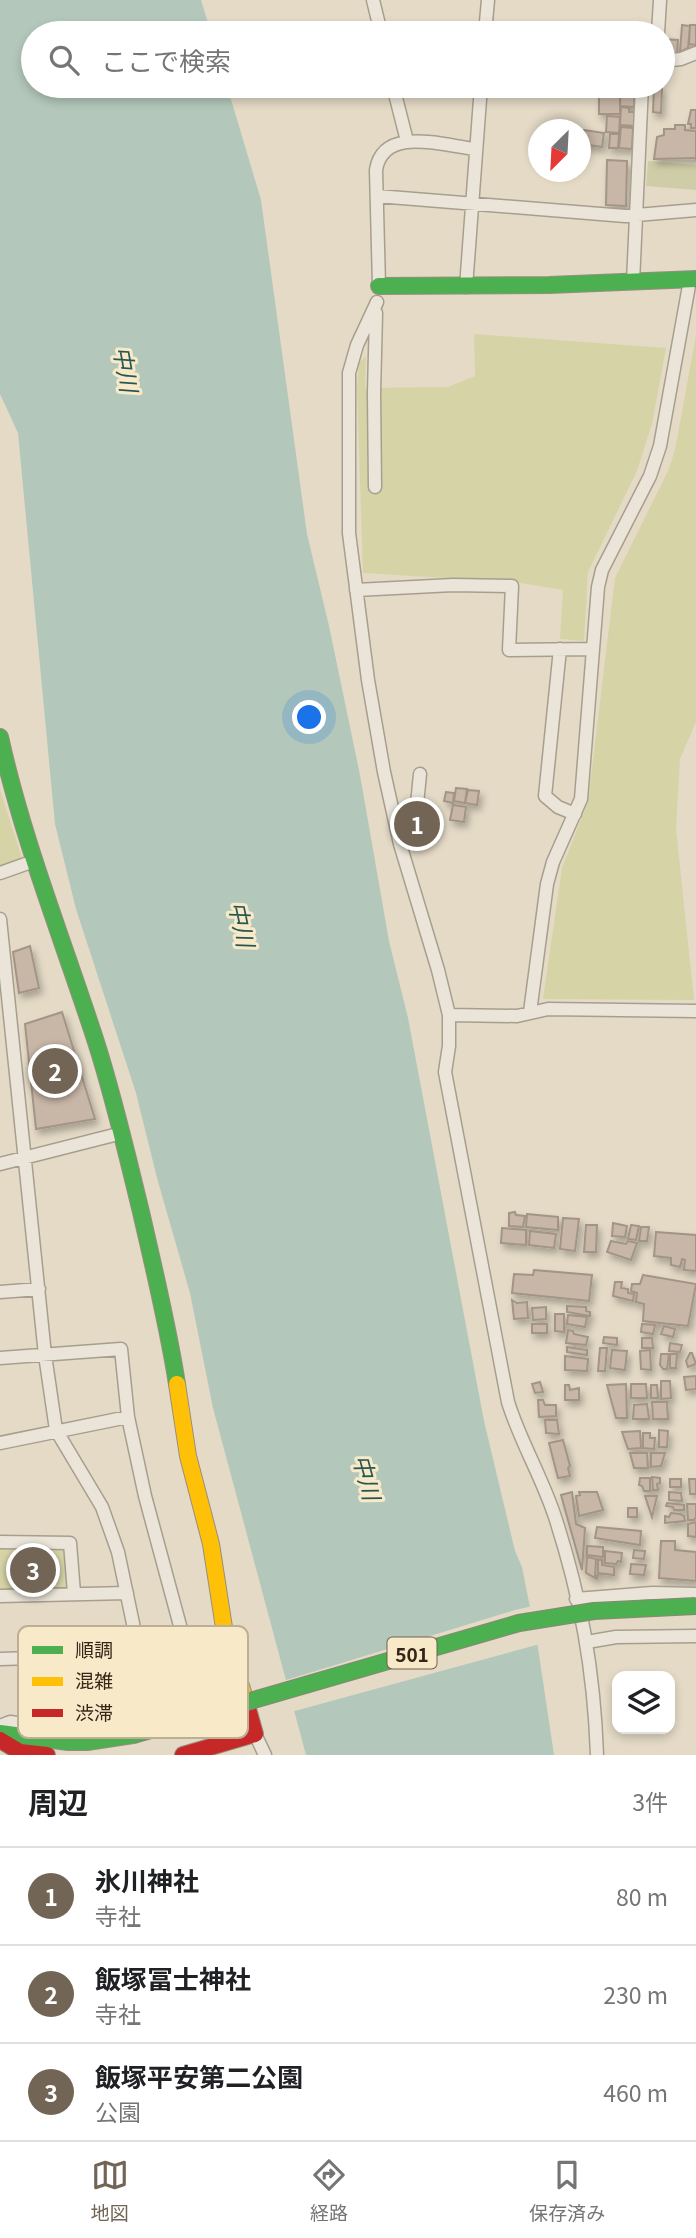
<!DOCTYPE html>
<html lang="ja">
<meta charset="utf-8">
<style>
:root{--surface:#fff;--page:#f2f2f2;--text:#202124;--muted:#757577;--line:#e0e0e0;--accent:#736556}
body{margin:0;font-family:Georgia,"Noto Sans JP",serif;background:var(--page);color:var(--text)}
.controls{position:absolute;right:21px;bottom:21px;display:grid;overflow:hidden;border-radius:14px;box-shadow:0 4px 10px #0003}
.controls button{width:63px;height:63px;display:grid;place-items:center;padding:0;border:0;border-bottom:2px solid var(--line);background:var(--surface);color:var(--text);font:35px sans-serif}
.compass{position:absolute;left:528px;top:119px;width:63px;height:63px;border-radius:50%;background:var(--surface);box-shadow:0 4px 10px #0003;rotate:204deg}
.you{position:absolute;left:310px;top:718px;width:24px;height:24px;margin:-18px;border:5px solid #fff;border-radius:50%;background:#1a73e8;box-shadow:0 0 0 10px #1a73e833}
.badge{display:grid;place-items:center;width:46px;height:46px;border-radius:50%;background:var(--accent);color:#fff;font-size:23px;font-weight:700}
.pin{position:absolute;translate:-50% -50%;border:4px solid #fff;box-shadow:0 2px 7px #0006}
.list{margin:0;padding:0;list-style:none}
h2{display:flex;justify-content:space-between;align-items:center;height:91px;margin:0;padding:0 28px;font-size:30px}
h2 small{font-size:23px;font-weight:400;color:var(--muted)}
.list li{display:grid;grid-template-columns:46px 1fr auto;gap:21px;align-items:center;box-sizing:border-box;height:98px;padding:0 28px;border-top:2px solid var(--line)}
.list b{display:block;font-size:26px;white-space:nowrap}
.list p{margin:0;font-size:23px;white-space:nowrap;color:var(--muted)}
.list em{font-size:23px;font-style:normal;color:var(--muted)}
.icon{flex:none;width:38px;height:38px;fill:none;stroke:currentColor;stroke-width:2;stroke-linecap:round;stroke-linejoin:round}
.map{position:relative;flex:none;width:696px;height:1755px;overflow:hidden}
.search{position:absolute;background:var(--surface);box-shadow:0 4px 10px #0003;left:21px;right:21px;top:21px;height:77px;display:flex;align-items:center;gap:18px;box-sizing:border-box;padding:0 24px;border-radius:38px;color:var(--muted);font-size:26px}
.sheet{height:385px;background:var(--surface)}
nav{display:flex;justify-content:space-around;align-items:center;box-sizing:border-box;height:98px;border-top:2px solid var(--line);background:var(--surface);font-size:19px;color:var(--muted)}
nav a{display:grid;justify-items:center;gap:4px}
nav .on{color:var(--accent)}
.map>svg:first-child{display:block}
.green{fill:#d6d4a7}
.cemetery{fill:#cfcda7}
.water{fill:#b3c8ba}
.pier{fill:#e4dac6}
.building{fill:#c8b7a7;stroke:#a39586;stroke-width:2;filter:url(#shadow)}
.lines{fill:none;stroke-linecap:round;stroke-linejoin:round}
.street-casing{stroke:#a89e90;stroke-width:15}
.fast-casing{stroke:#988e80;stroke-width:18}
.slow-casing{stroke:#988e80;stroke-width:18}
.jam-casing{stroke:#988e80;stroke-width:18}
.street{stroke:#ebe5d9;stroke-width:12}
.fast{stroke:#4caf50;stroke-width:16}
.slow{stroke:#ffc107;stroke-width:16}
.jam{stroke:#c62828;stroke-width:16}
.fast-bridge-casing{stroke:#8d8477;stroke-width:18;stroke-linecap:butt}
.fast-bridge{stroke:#4caf50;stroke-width:16}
.labels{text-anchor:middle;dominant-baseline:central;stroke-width:6;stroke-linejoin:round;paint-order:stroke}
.shield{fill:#f8e9c9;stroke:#70604e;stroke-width:2}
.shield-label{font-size:19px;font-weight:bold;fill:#362619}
.water-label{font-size:23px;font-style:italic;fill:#275752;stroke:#f8e9c9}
.key{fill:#f8e9c9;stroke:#beae94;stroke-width:2}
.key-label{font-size:19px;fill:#362619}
</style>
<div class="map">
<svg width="696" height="1755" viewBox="0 0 696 1755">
<defs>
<filter id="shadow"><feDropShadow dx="3" dy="5" stdDeviation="3.5" flood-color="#0004"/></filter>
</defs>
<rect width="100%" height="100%" fill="#e4dac6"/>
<path class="green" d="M474,334l192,14 -14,76 -15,47 -49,101 -4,69 -24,-2 3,-49 -48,-8 -152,-9 -6,-184 2,-27 7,-6 -1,32 83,-1 27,-11z
M696,335v387l-16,37 -4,70 18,171 -151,-1 19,-131 26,-67 27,-223 53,-107 7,-21z
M0,790l23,71 -23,9z
M0,1549l64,1 4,40 -68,2z"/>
<path class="cemetery" d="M648,161l48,4v25l-50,-4z"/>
<path class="water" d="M0,0h201l10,33h-178v53h194l34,114 46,334 22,92 31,149 29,166 19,77 76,403 31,130 7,16 16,81 16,107h-248l-93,-347 -23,-115 -33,-115 -21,-85 -60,-184 -21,-85 -37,-391 -18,-39z"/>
<path class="pier" d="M533,1606l7,38 -249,68 -8,-31 232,-71z"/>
<path class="building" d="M682,25l8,1 -2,22 -8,4z
M690,25h6v20l-7,-1z
M663,39l15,1 -1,13 -14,-1z
M609,87h11v27h-21v-20h10z
M654,87l8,1 -1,25 -8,-1z
M621,88l14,1 -1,18 -14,-1z
M621,107l8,1v4h6l-1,14 -14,-1z
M691,110h5v18h-5v-4h-3z
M607,116l13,1 -1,16 -13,-1z
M675,125h10v5l11,1v30v-3l-42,1 3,-22 7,-2v-6h11z
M621,127l12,1 -1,21 -13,-1z
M584,130l20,3 -2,14 -20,-3z
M610,134h9l-1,14h-9z
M607,160l20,1 -1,45 -20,-1z
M456,788l11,1 -2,14 -11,-2z
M468,790l11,1 -2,14 -12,-2z
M446,792l8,1 -1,10 -9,-2z
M453,805l13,2 -2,15 -14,-2z
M410,818l14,1 -1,12h-13z
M30,946l9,42 -20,5 -6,-41z
M62,1012l33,107 -59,10 -11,-105z
M515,1212l1,3 9,1 -2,11 -14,-1v-13z
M527,1214l31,3v13l-32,-3z
M563,1218l16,1 -4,32 -15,-2z
M613,1223l14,3 -2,11 -13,-1z
M586,1225h11l-1,27h-12z
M631,1225l8,1 -3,14 -8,-1z
M641,1227h8l-2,14h-8z
M502,1228l24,2v15l-25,-2z
M530,1231l26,3 -2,14 -25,-3z
M656,1232l40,3v36l-12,-1 1,-10 -3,-1 -2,8 -9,-2v-7l-17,-2z
M611,1241l15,3 2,-3 9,2 -6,17 -24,-8z
M534,1270l58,5 -3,26 -77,-8 2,-19 19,1z
M643,1275l53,9 -8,42 -45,-5 1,-17 -8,-2 1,-9 -6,-2 1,-7h8z
M615,1282h7l-1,6 7,1v4l6,1 -1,7 -20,-5z
M512,1300l5,3 10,-1 1,16 -14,1z
M567,1306l19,1v4l4,1v4l-23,-4z
M546,1307v12l-13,1 -1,-12z
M555,1314h9v18l-9,-1z
M568,1315l19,2 -2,10 -18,-3z
M532,1324h15v9h-15z
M642,1324l13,1 -2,9 -12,-2z
M664,1326l11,3 -2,8 -12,-3z
M568,1330l5,1 1,3 14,3 -2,8 -20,-2z
M604,1337l13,1v7l-14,-2z
M642,1338h10l1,10h-11z
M670,1343l12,2 -2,7 -11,-1z
M567,1347l20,3v5l-20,-3z
M600,1348h7l-2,23h-7z
M612,1350l15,1 -2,19 -15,-2z
M650,1350l1,20 -10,-1 -1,-18z
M690,1353h2l4,11 -8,3 -2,-6z
M661,1354h8l-2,15h-4l-3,-4z
M670,1354h7l-1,14h-6z
M565,1356l23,3 -1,12 -22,-1z
M696,1376v13l-10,1 -2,-13z
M661,1381h9l1,17 -10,1z
M540,1382l3,10 -8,1 -3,-9z
M626,1384l1,34h-11l-9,-33z
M631,1384h15l1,14h-16z
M565,1385h4l1,5 9,-2v12h-14z
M651,1385h6l1,13h-7z
M538,1400h5l2,5h11v11l-17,1z
M652,1402h15l1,17h-15z
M647,1404l2,15h-16l1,-14z
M545,1420h12l2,14 -13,-1z
M659,1430l9,1 -1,16h-8z
M640,1431l1,17 -13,1 -6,-17z
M643,1433h7v5h5l-1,11 -11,-1z
M563,1440l7,26 -2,2 2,8 -12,2 -9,-35z
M630,1453h17l1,15h-14z
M651,1453h14l-4,13 -10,1z
M652,1477l8,1v5l-3,1 1,6h-5z
M640,1478h10v13h-6l-2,-5 -3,-1z
M670,1479h11v8h-11z
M689,1479h7v15h-6z
M572,1492l4,32 9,4 -3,42 -21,-75z
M579,1492h18l6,18 -24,6 -3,-20 4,-1z
M669,1492l12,1 1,8 -13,-1z
M645,1496h12l-5,21z
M667,1503l17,2v5h-10l-1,-3 -7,-1z
M687,1504h9v13l-2,3h-6z
M628,1508h9v9h-9z
M671,1513l9,1 4,2 1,5 -20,2v-7l4,1z
M696,1522v15l-8,-1v-12z
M597,1527l44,4 -1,14 -45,-7z
M661,1541h14v9l21,2v29l-37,-3z
M587,1546l16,1v10l-16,-2z
M634,1550l11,1 -1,8 -11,-1z
M605,1551l17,2 -1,9 -3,-1 -2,3 -11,-1z
M587,1557l9,2 -1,17 3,-1 -1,4 -11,-6z
M598,1560h4v5l12,2v8l-16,-2z
M631,1564l15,1 -2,10 -14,-1z"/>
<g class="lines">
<defs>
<path id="street" d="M373,0l8,33
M485,33l3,-33
M658,33l2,-33
M663,61l18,-2 15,-6
M393,86l14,55
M377,196l248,20 71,-6
M633,282l9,-196
M379,286l-3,-116c7,-45 69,-24 100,-21
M466,287l15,-201
M377,302l-20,43 -8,28v160l19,147 16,92 16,72 38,126 11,45v31l-4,26 63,330c12,39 34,75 47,115 26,80 39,154 42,238
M375,487l-1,-94 2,-80
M356,590l97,-5 59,1 -3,64 84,-1
M560,649l-15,147 13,11 17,7
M416,814l4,-40
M0,873l34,-12
M0,919l45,436 11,75 46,77 16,45 17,81 -3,91
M530,1012l17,-128 6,-22 28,-63 17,-212 4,-17 48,-94 10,-30 30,-166
M449,1015l68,1 31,-7 148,2
M0,1164l122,-31
M0,1292l39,-3
M0,1358l121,-9 7,68 17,79 37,137
M0,1443l128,-26
M0,1542l70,1 4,50
M0,1596l127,-3
M576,1599l76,-6 44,1
M135,1633l90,1
M587,1642l29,-5 80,-1
M0,1659l135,-4
M0,1726l10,-4 44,6h51l27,-4 110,-34
M255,1734l10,21"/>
<path id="fast" d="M379,286l170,-1 147,-6
M0,737c23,104 63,203 96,305 18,56 31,113 45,170 13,57 27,114 36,172
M0,1733l68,9h19l46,-7"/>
<path id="slow" d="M177,1384l11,72 23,88 14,90 21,68"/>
<path id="jam" d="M0,1740l20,12 27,3
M183,1755l72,-21 -9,-32"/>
</defs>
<use href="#street" class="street-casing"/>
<use href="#fast" class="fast-casing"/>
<use href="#slow" class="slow-casing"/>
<use href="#jam" class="jam-casing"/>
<use href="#street" class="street"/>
<use href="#fast" class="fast"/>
<use href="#slow" class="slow"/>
<use href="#jam" class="jam"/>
<defs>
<path id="fast-bridge" d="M133,1735l386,-112 75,-12 102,-5"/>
</defs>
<use href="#fast-bridge" class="fast-bridge-casing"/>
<use href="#fast-bridge" class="fast-bridge"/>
</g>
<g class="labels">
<rect class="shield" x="387.5" y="1637.5" width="49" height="31" rx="5"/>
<g class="shield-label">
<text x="412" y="1653">501</text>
</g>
<g class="water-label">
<text transform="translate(127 369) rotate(80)">中川</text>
<text transform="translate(243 924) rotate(78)">中川</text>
<text transform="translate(368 1477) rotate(75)">中川</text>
</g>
</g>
<rect x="18" y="1626" width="230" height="112" rx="10" class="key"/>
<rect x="32" y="1646" width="31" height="8" fill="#4caf50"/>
<rect x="32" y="1677" width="31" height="9" fill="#ffc107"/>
<rect x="32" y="1709" width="31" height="8" fill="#c62828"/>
<g class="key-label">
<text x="75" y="1657">順調</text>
<text x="75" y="1688">混雑</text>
<text x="75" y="1720">渋滞</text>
</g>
</svg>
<div class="controls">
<button><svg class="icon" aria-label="layers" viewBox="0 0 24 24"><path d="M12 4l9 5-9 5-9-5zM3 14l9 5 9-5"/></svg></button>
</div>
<svg class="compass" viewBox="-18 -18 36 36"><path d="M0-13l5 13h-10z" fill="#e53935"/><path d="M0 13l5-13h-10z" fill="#757577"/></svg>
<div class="you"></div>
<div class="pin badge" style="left:417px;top:824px">1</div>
<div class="pin badge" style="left:55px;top:1071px">2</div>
<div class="pin badge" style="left:33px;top:1570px">3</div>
<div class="search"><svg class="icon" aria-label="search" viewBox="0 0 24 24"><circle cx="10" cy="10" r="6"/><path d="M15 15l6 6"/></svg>ここで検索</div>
</div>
<section class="sheet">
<h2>周辺<small>3件</small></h2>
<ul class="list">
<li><span class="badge">1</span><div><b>氷川神社</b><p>寺社</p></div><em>80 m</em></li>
<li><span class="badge">2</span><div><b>飯塚冨士神社</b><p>寺社</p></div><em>230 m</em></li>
<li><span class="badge">3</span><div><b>飯塚平安第二公園</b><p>公園</p></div><em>460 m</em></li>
</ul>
</section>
<nav>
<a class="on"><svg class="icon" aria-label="map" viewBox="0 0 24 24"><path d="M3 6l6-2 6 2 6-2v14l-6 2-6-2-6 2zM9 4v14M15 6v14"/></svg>地図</a>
<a><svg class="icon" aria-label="directions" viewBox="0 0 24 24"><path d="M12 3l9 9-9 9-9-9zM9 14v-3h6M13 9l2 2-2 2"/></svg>経路</a>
<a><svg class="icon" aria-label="saved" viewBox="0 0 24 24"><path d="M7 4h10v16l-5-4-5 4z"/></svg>保存済み</a>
</nav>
